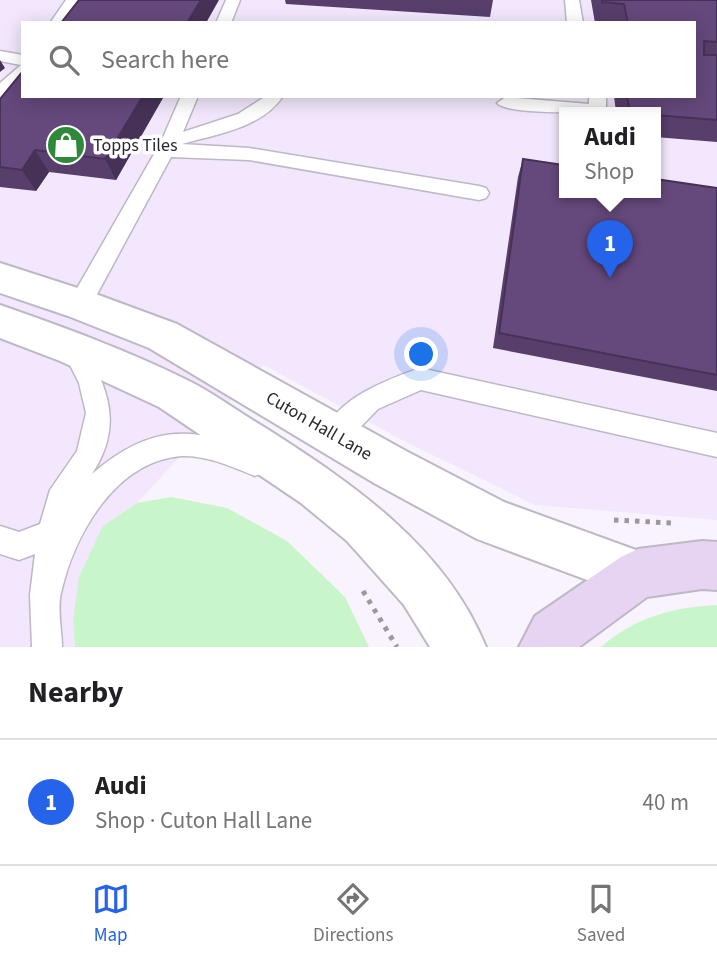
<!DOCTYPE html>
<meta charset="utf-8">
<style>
:root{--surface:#fff;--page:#f6f6f6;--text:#202124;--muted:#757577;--line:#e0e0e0;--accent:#2563eb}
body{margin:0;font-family:"Source Sans 3",sans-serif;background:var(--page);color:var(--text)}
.you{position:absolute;left:422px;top:355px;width:24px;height:24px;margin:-18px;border:5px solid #fff;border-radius:50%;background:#1a73e8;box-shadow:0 0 0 10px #1a73e833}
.badge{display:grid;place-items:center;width:46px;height:46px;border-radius:50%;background:var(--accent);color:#fff;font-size:23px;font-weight:700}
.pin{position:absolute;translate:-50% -58px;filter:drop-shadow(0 2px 4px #0008)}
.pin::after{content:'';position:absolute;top:37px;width:24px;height:21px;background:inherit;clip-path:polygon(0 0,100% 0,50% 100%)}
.popup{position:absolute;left:559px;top:107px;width:102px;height:91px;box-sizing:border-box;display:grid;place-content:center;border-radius:0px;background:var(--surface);filter:drop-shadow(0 2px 5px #0005);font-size:23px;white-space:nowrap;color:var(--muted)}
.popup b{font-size:26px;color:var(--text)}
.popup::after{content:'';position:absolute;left:50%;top:100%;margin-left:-14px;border:14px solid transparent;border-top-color:var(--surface)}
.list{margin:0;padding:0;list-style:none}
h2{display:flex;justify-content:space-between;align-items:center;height:91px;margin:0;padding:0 28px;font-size:30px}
h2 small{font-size:23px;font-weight:400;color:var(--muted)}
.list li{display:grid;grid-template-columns:46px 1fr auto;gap:21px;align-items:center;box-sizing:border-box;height:126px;padding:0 28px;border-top:2px solid var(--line)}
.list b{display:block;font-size:26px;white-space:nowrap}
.list p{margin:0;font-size:23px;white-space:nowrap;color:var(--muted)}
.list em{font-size:23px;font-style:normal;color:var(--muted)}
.icon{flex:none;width:38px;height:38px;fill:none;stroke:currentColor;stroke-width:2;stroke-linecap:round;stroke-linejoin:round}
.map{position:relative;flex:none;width:717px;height:647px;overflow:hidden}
.search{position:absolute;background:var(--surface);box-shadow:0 4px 18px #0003;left:21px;right:21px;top:21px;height:77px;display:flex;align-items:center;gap:18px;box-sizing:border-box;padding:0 24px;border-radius:0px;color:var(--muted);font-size:26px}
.sheet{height:217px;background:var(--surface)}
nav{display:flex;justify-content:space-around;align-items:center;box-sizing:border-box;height:98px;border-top:2px solid var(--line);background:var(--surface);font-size:19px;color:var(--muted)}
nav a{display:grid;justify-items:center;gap:4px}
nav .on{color:var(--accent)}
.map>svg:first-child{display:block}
.built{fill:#f2e7fc;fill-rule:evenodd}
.green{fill:#c8f5c9}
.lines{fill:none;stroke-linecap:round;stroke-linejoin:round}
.service-casing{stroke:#beb7c5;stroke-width:3}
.tertiary-casing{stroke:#beb7c5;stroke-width:4}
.secondary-casing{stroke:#beb7c5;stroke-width:4}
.path{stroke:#9c97a0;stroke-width:5;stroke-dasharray:4.5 6;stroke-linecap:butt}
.service{fill:#fff;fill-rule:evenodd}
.tertiary{fill:#fff;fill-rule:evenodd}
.secondary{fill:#e6d4f2;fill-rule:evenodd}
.wall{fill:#573e6b}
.shaded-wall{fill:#473257}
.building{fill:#65487c;stroke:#473257;stroke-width:2}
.labels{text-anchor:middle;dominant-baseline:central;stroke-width:7;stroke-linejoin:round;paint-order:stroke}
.poi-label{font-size:18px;fill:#2a272d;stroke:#fff;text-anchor:start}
.street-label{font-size:18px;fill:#2a272d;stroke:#fff}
</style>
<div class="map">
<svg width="717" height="647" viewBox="0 0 717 647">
<rect width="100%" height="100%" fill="#f9f3fe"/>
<path class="built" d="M0,0h717v520l-182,-15 -131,-64 -140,-76 -127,138 -34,23 -30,96 2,25h-75zM23,23h671v73h-671zM564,112h92v80h-92z"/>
<path class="green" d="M171,497l56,11 60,33 58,56 24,50h-294l-2,-25 6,-45 24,-51 34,-23z
M717,605v42h-116c33,-29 72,-40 116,-42z"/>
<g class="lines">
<defs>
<path id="service" d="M66,0h14l-15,23h-15z
M226,0h14l-9,23h-15z
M565,0h14l4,23h-16z
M0,51l23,4v24l-17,18 -6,1v-15l21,-18 -21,-4z
M181,96h17l-15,36 55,-18 28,-18h17c-21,32 -66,38 -101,48l67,4 230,38 7,2 3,5 -3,5 -7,2 -230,-40 -78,-3 -83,154 -8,2 -8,-2 -3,-7 3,-7 89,-155z
M589,96h17v16c-19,0 -98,3 -109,-9l9,-6 83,7z
M74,339l8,3c26,46 42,83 10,132 60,-52 103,-48 172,-20l4,9 -4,9 -9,4c-22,-9 -49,-21 -73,-20 -67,5 -108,79 -121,137 -4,16 1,38 1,54h-30l-2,-52 5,-41 -16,6 -19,-6v-28l19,6 21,-8 10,-34 27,-39 9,-38 -7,-30 -17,-34 4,-7z
M420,368l297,65v24l-296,-67 -43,19 -34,35 -9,3 -9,-3 -4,-9c17,-38 62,-54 98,-67z"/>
<path id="tertiary" d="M0,263l93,30 84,31 229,127 98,51 151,55 8,17 -8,17 -17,8 -161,-60 -103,-56 -225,-135 -81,-32 -68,-23z
M0,305c63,22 127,45 187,75 27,13 51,32 77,47 88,56 181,119 222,220h-56l-26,-42 -57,-64 -46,-38 -142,-96 -99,-46 -60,-23z"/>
<path id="secondary" d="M702,541l15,1v48l-15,-1 -55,8 -68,50h-60l16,-31 86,-59 17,-8z"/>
</defs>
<use href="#service" class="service-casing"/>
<use href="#tertiary" class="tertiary-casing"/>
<use href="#secondary" class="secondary-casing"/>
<path class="path" d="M614,520l58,3
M363,591l34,56"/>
<use href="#service" class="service"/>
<use href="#tertiary" class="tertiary"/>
<use href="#secondary" class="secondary"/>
</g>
<path class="wall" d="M285,0h208l-3,17 -204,-13z
M591,0h126v142l-62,-5v-25h-39l-2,-16h80v-73h-99z
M164,96l-48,84 -67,-8 -13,19 -36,-4v-88z
M523,159l194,29v203l-224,-43 25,-171z"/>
<path class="shaded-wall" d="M201,0h18l-13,23h-19z
M0,60l5,8 -5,4z
M143,96h21l-48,84 -11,-21z
M35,150l14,22 -13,19 -14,-21z"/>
<path class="building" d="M79,0h122l-14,23h-126z
M602,0h115v42l-13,-1v14h13v65l-62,-5v-3h-25l-3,-16h67v-73h-66l-4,-19 -22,-2z
M23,71v25h120l-38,63 -70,-9 -13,20 -22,-3v-68z
M523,159l41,6v27h91v-13l62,9v187l-218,-42z"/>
<defs>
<symbol id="shop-disc" viewBox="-11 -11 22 22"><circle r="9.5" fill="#2f893a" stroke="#fff"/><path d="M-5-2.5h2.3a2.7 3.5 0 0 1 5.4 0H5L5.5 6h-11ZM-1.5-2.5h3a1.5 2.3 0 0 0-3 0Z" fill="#fff"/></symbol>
</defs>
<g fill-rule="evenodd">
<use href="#shop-disc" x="44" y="123" width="44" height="44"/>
</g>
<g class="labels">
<g class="poi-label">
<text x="93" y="145">Topps Tiles</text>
</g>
<g class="street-label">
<text transform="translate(319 426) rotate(30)">Cuton Hall Lane</text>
</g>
</g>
</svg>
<div class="you"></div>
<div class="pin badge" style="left:610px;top:278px">1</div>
<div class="popup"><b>Audi</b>Shop</div>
<div class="search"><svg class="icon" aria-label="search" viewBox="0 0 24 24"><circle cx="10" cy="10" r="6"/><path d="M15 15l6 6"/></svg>Search here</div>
</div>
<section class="sheet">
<h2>Nearby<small></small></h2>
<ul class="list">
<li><span class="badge">1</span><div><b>Audi</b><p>Shop · Cuton Hall Lane</p></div><em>40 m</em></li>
</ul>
</section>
<nav>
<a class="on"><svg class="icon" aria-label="map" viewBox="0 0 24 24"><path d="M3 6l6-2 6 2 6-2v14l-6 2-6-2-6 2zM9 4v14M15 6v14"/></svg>Map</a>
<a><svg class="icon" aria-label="directions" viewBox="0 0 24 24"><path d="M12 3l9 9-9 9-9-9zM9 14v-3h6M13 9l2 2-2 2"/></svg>Directions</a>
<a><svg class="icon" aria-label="saved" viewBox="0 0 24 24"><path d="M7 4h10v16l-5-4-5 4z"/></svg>Saved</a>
</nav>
